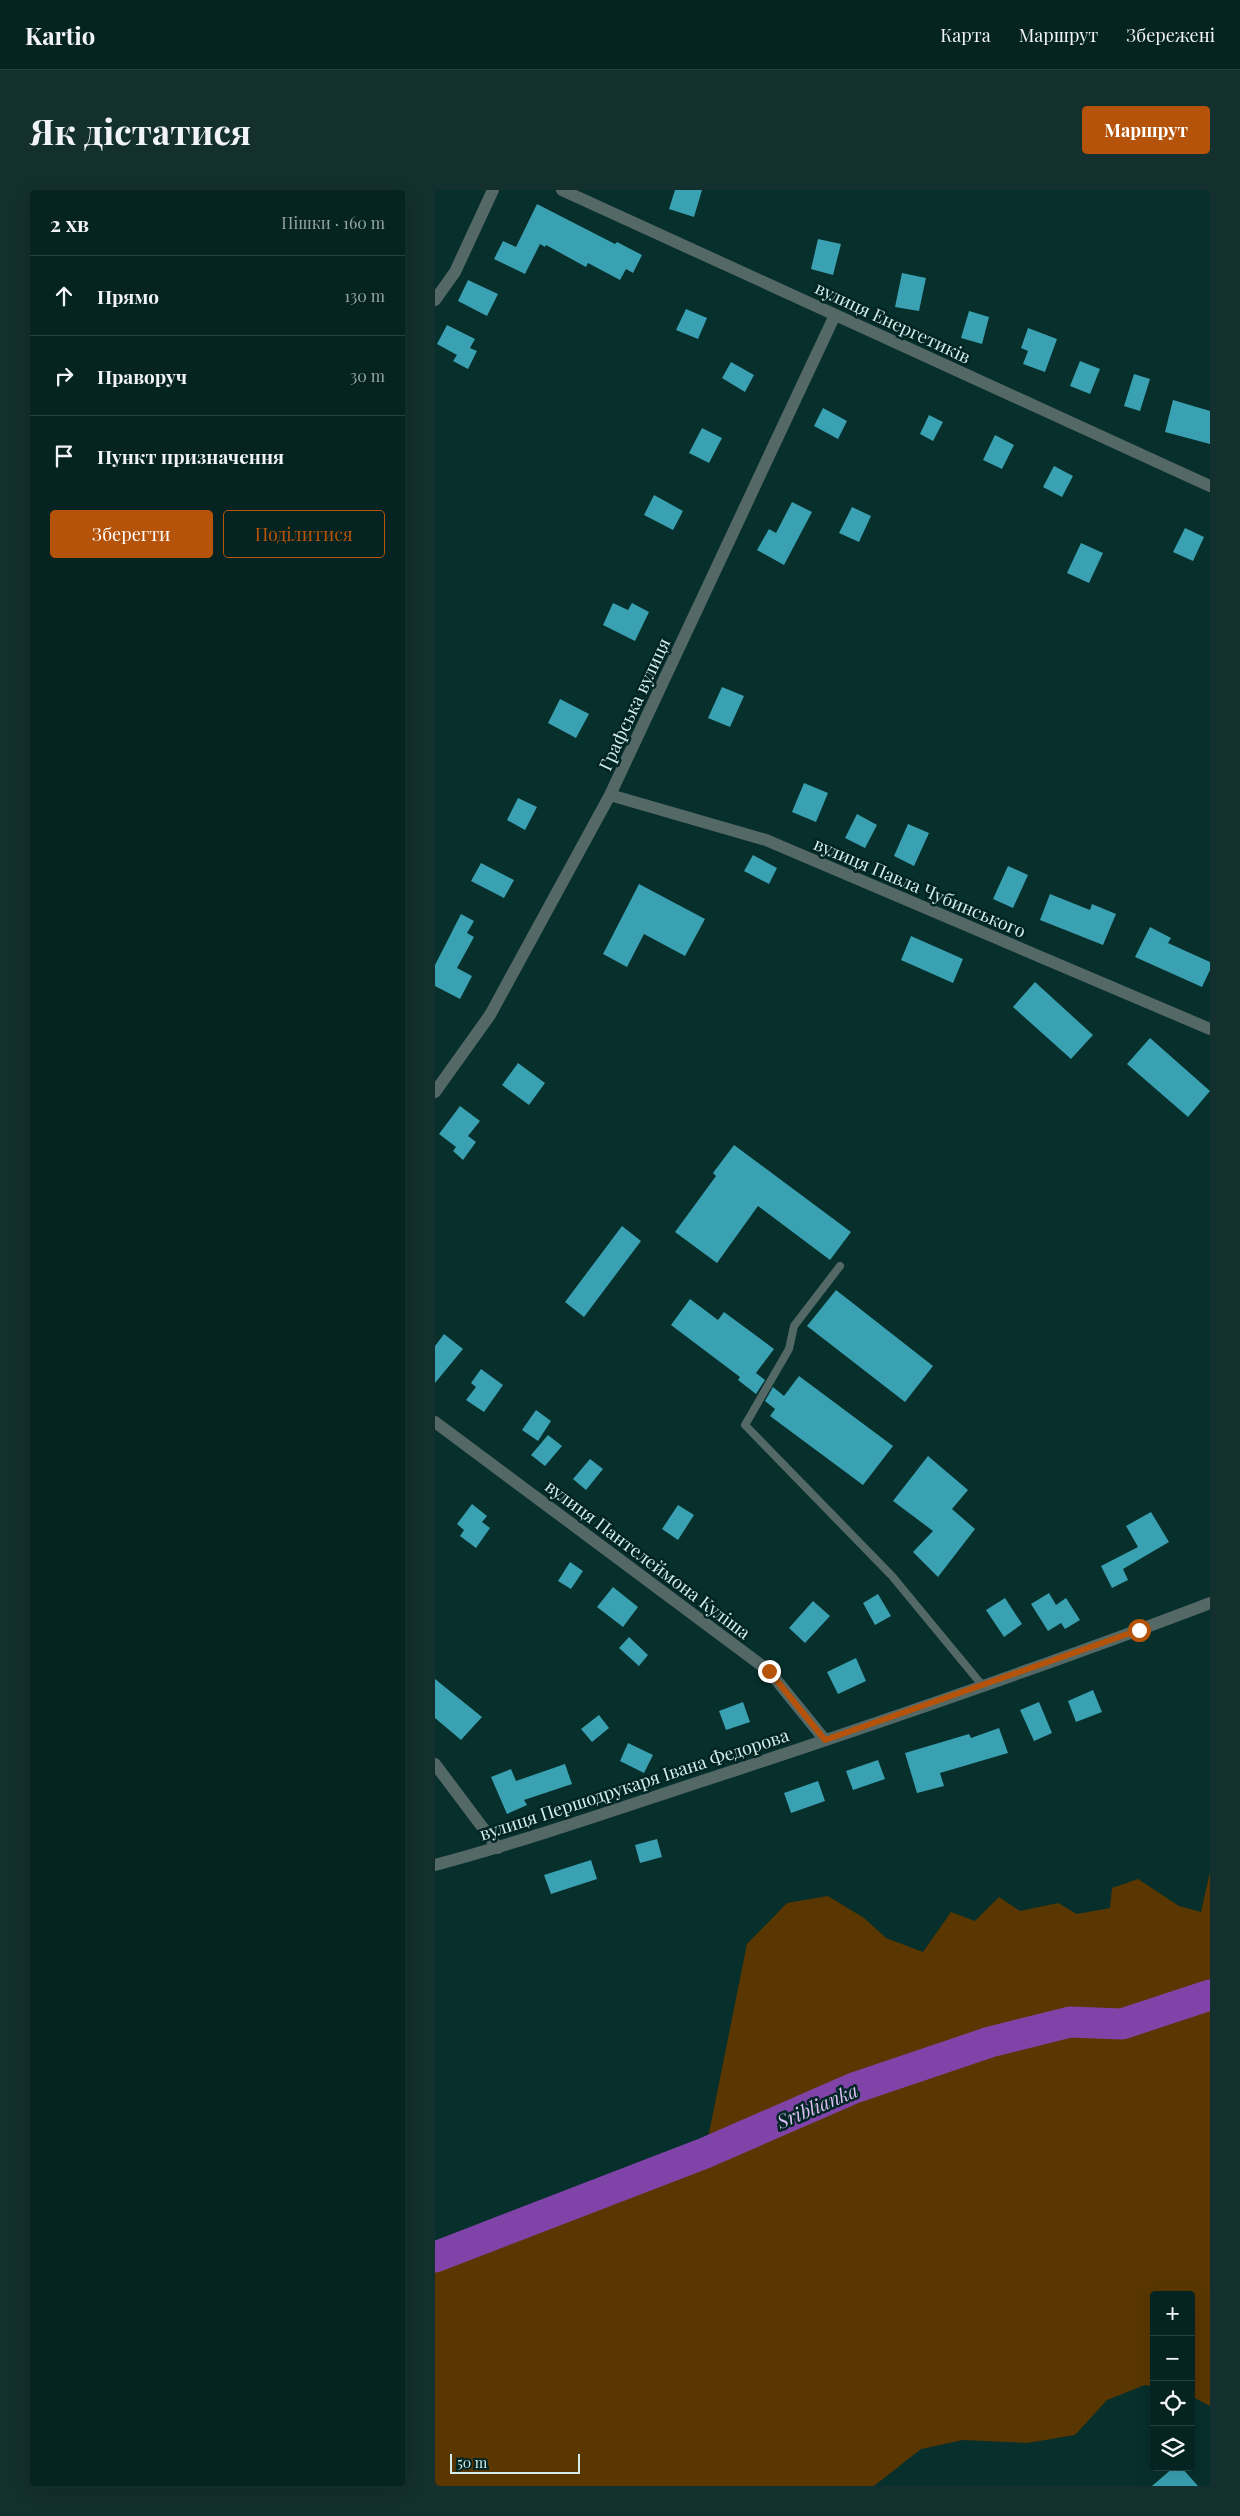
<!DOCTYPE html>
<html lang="uk">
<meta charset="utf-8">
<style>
:root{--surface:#052321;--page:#132f2e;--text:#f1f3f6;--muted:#97a4a5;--line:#26403f;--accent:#b45309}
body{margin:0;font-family:"Playfair Display",serif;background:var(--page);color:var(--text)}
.controls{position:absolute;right:15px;bottom:15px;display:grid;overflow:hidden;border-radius:5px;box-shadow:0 5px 20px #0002}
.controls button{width:45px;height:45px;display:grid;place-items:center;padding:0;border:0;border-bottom:1px solid var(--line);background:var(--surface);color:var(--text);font:25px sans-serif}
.scale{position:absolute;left:15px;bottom:12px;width:130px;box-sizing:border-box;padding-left:5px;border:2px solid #d4edea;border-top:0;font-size:14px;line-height:18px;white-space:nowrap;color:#d4edea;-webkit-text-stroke:4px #002523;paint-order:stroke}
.stop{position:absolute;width:15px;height:15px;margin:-11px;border:4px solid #b45309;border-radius:50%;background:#fff}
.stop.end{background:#b45309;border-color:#fff;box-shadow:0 1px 5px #0008}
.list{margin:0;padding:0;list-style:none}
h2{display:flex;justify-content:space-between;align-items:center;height:65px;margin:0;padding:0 20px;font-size:21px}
h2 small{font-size:16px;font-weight:400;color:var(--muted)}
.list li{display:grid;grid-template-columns:32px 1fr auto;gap:15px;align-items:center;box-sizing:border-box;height:80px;padding:0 20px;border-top:1px solid var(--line)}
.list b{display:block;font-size:19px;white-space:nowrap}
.list em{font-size:16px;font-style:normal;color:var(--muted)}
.actions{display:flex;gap:10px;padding:15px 20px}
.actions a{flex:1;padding:11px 0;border:1px solid var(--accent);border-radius:5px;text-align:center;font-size:18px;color:var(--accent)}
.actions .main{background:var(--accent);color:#fff}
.icon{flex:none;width:28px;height:28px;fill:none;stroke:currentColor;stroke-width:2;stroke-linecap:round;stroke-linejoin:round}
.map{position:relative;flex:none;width:775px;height:2296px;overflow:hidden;border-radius:5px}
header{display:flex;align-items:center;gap:30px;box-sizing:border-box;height:70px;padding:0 25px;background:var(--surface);border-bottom:1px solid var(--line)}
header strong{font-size:24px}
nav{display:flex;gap:28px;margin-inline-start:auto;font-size:18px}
.intro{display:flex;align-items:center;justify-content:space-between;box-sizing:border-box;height:120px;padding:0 30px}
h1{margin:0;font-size:35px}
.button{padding:12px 22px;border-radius:5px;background:var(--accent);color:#fff;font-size:18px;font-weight:700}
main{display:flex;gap:30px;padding:0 30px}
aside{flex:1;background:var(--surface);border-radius:5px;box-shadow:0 5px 20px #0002}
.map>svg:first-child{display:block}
.green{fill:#5a3701}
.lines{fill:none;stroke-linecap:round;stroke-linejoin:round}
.river{stroke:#8044a8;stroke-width:31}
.building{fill:#39a1b1}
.service{stroke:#546866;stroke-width:8}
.minor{stroke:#546866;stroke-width:12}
.tertiary{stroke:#546866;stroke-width:12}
.route{stroke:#b45309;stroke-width:6}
.labels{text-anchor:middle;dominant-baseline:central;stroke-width:5;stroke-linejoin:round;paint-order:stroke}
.street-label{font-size:18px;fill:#d4edea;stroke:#002523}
.water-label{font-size:19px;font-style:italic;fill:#dbbff2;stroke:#002523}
</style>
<header>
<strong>Kartio</strong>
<nav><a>Карта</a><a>Маршрут</a><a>Збережені</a></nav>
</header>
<div class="intro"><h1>Як дістатися</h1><a class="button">Маршрут</a></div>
<main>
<aside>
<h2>2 хв<small>Пішки · 160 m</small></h2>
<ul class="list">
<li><svg class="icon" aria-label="ahead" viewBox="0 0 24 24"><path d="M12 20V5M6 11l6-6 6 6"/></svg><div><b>Прямо</b></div><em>130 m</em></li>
<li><svg class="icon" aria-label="right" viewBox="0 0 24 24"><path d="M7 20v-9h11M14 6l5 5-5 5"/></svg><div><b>Праворуч</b></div><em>30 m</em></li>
<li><svg class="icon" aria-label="arrive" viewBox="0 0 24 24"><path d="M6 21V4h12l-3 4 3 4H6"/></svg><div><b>Пункт призначення</b></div></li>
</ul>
<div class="actions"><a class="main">Зберегти</a><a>Поділитися</a></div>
</aside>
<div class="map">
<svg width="775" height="2296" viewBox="0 0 775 2296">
<rect width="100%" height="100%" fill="#072f2c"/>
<path class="green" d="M775,1682v534l-19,-10v-101h-37v92l-9,-2 -38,15 -32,35 -48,8 -64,-3 -42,9 -47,37h-439v-229l270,-104 42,-209 40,-41 41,-7 36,22 22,20 37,14 28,-40 24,9 24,-24 21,14 38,-8 19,11 33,-6 2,-20 26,-9 41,27 22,6z"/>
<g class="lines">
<path class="river" d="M0,2067l270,-104 149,-65 136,-46 80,-20 52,2 88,-29"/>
</g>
<path class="building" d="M240,0h27l-8,27 -25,-8z
M102,14l78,40 2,-2 25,13 -9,18 -7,-4 -6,11 -32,-17 -2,4 -40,-22 -1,2 -5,-3 -15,30 -31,-15 9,-18 13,6z
M383,49l23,5 -8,31 -22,-6z
M467,83l24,5 -7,33 -24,-4z
M33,90l30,14 -11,22 -29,-15z
M251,119l21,9 -9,21 -22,-9z
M534,121l20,6 -7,27 -21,-6z
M12,135l28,14 -5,9 7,3 -9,18 -15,-8 4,-6 -20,-11z
M593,138l29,11 -12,33 -22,-8 5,-13 -7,-3z
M645,171l20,8 -10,25 -20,-8z
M296,172l23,13 -9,17 -23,-14z
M699,184l16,5 -10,32 -16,-5z
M738,210l37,11v33l-45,-12z
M388,218l24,13 -9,18 -24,-13z
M494,225l14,7 -10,19 -13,-7z
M267,238l20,10 -13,25 -20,-10z
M560,245l19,10 -12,24 -19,-9z
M619,276l19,10 -11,21 -19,-10z
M219,305l29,16 -10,19 -29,-15z
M357,312l20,10 -28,53 -27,-15 12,-21 7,4z
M417,317l19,9 -12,26 -20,-9z
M750,338l19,9 -11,24 -20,-9z
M646,353l22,10 -14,30 -22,-10z
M178,413l15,7 4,-7 17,9 -14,29 -32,-16z
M287,497l22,9 -14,31 -22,-9z
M125,509l29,15 -13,24 -28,-15z
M369,593l24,10 -12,29 -24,-10z
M83,608l19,9 -12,23 -18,-10z
M422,624l20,11 -12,23 -20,-10z
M473,634l21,9 -15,33 -20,-10z
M318,665l24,13 -8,16 -25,-13z
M46,673l33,17 -10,18 -33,-17z
M573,676l20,9 -15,33 -20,-9z
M204,694l66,35 -20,37 -41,-22 -17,33 -24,-13z
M615,704l40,16 2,-6 24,10 -13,31 -63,-25z
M26,724l13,7 -7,12 7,4 -17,31 15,8 -12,23 -25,-13v-21z
M715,737l21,11 -3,5 42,19v8l-8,17 -67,-30z
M476,746l52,23 -10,24 -52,-23z
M600,792l58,53 -22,24 -58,-52z
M715,848l60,53 -22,26 -61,-53z
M83,873l27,20 -16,22 -27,-20z
M25,916l20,15 -12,15 8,6 -13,18 -10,-9 3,-4 -17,-13z
M299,955l117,87 -21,28 -72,-54 -41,57 -42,-31 41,-56 -3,-3z
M187,1036l19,15 -57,76 -19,-15z
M401,1100l97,76 -28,36 -98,-76z
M255,1109l28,21 6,-8 50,37 -18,24 9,7 -9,14 -18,-14 2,-3 -69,-52z
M9,1144l19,15 -28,34v-37z
M46,1179l22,16 -19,27 -18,-12 10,-13 -5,-4z
M364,1186l94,70 -30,39 -93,-69 5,-7 -10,-8 8,-14 11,9z
M101,1220l15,11 -13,20 -16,-11z
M113,1245l14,11 -17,20 -14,-11z
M493,1266l40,34 -16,19 23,20 -37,48 -25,-25 20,-21 -40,-30z
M155,1269l13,10 -17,21 -13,-11z
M37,1314l15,12 -5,6 8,6 -14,20 -16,-12 4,-6 -7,-6z
M243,1315l16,10 -16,25 -16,-11z
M716,1322l18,30 -46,27 5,11 -16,8 -11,-22 37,-19 -12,-21z
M135,1372l13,9 -12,18 -13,-8z
M178,1397l25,20 -15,20 -26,-20z
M614,1403l7,12 10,-7 14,22 -15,9 -4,-6 -13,8 -17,-27z
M443,1404l13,22 -16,9 -12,-22z
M570,1408l17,26 -18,13 -18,-27z
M378,1411l17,15 -25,27 -16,-15z
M194,1447l19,18 -9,11 -20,-18z
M421,1468l10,23 -28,13 -11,-22z
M0,1489l47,38 -21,23 -26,-22z
M658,1500l9,22 -26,10 -8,-21z
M308,1512l7,20 -24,8 -7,-19z
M604,1512l13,31 -18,8 -14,-31z
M164,1525l10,13 -17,14 -11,-13z
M564,1538l9,25 -68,20 4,13 -27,7 -12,-40 64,-19 2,4z
M193,1553l25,12 -9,18 -24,-12z
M443,1570l7,19 -32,11 -7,-19z
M130,1574l7,20 -48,16 3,5 -20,9 -16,-37 20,-8 5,12z
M383,1591l7,20 -34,12 -7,-20z
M222,1649l5,18 -22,6 -5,-18z
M156,1670l6,19 -46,15 -7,-19z
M739,2277h7l17,19h-46z"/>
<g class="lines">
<path class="service" d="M405,1076l-46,60 -5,23 -44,76 147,151 90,109"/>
<path class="minor" d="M127,0l648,296
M0,110l20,-28 38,-82
M175,605l156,45 444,189
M0,902l55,-77 120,-220 225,-480
M0,1232l334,249 56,69
M0,1574l63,84"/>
<path class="tertiary" d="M0,1675c101,-27 199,-62 298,-94 160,-53 320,-108 477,-168"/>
</g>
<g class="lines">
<path class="route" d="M334,1481l56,69 314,-110"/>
</g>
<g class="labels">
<g class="street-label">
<text transform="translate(458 132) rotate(25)">вулиця Енергетиків</text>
<text transform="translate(199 514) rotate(-65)">Графська вулиця</text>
<text transform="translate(485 697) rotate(23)">вулиця Павла Чубинського</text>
<text transform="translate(213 1369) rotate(37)">вулиця Пантелеймона Куліша</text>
<text transform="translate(199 1594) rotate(-18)">вулиця Першодрукаря Івана Федорова</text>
</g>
<g class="water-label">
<text transform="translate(382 1915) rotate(-23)">Sriblianka</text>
</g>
</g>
</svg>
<div class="controls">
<button>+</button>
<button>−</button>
<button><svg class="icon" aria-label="locate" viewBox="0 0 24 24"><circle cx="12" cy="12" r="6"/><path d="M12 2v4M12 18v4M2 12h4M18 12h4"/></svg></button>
<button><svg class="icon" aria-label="layers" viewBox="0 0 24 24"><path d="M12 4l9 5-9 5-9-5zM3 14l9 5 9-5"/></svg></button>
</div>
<div class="scale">50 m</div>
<div class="stop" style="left:704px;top:1440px"></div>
<div class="stop end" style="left:334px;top:1481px"></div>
</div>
</main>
